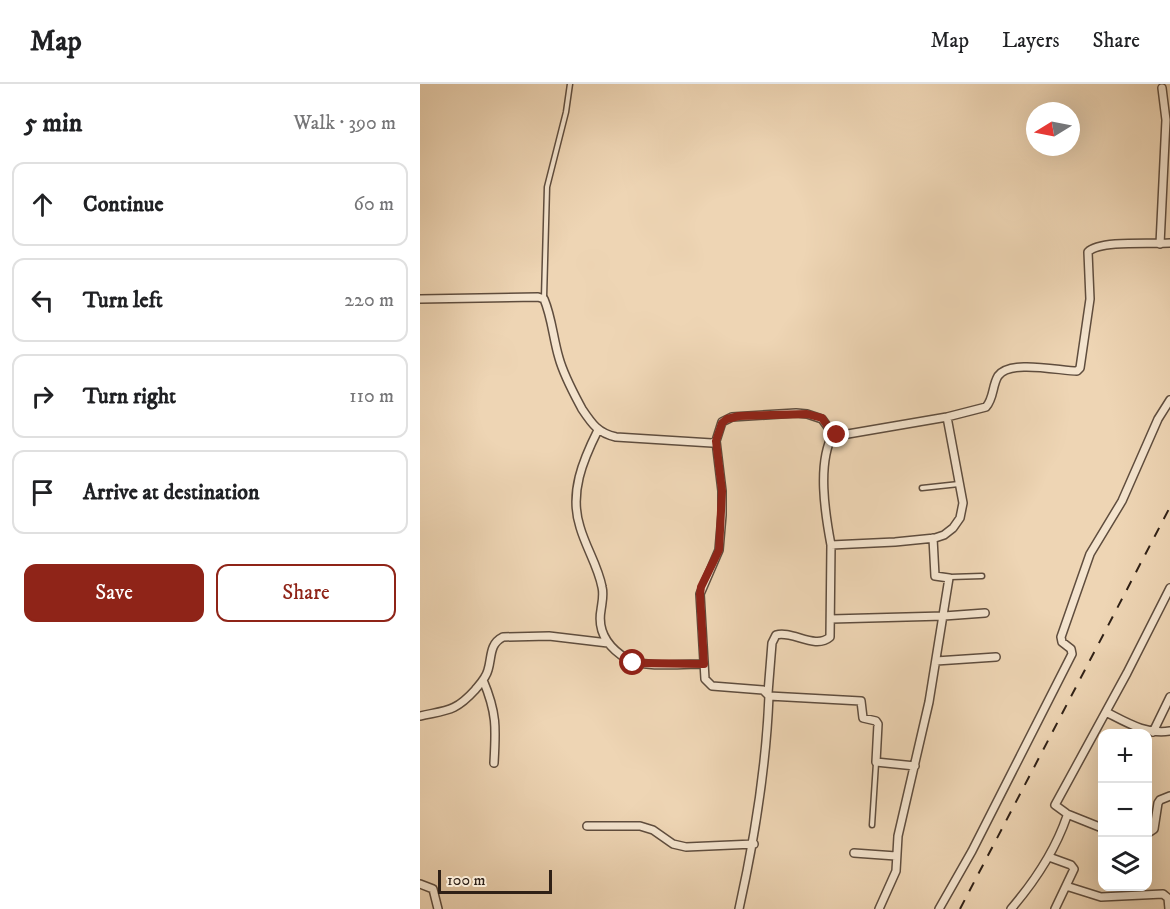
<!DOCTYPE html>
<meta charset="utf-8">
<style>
:root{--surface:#fff;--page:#f6f6f6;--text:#202124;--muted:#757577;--line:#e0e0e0;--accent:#8f2418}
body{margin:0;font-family:"IM FELL DW Pica",serif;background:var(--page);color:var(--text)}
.controls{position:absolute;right:18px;bottom:18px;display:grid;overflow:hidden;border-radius:12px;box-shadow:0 6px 24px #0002}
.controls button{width:54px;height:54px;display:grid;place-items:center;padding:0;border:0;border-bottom:2px solid var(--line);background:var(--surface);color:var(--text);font:30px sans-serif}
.compass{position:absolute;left:606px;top:18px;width:54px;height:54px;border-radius:50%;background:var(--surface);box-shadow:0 6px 24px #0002;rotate:260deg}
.scale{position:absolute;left:18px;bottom:15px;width:114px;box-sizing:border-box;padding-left:6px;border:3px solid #2f2016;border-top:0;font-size:16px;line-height:21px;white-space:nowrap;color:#2f2016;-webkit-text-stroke:4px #f4e4ce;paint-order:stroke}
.stop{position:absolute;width:18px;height:18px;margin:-14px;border:4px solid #8f2418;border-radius:50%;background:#fff}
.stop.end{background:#8f2418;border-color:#fff;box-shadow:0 2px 6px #0008}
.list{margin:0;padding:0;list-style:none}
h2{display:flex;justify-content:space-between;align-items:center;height:78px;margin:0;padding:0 24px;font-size:26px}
h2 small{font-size:20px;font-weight:400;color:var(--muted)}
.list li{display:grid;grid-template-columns:39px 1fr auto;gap:18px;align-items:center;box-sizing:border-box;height:84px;margin:0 12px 12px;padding:0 12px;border:2px solid var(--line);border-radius:12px}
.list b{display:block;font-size:22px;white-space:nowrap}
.list em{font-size:20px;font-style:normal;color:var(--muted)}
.actions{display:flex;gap:12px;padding:18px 24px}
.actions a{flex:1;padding:14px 0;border:2px solid var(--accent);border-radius:12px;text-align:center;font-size:21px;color:var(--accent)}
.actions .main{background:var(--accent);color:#fff}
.icon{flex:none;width:33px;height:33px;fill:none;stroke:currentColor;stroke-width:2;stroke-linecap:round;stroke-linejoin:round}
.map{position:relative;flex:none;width:750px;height:825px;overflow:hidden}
header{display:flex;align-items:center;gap:36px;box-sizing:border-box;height:84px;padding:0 30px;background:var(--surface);border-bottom:2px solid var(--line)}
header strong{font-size:28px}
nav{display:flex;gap:33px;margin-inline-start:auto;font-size:21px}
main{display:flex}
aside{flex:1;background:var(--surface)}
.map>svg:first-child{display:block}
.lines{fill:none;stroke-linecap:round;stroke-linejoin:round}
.lane-casing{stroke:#5f4d3e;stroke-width:7}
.street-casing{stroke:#5f4d3e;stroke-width:10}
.lane{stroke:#f4e4ce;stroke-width:4}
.street{stroke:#f4e4ce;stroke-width:7}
.rail{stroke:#2f2016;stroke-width:2;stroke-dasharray:10 10;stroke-linecap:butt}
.route{stroke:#8f2418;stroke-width:8}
</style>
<header>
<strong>Map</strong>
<nav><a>Map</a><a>Layers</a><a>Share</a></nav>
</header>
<main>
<aside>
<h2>5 min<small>Walk · 390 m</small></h2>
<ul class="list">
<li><svg class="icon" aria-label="ahead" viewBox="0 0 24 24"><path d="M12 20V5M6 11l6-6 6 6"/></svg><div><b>Continue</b></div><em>60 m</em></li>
<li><svg class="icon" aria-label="left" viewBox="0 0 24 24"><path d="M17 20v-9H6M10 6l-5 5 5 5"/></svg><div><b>Turn left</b></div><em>220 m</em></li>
<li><svg class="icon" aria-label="right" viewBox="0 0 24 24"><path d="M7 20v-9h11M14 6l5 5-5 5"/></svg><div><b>Turn right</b></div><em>110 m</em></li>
<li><svg class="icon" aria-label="arrive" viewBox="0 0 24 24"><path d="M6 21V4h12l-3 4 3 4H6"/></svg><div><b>Arrive at destination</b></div></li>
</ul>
<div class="actions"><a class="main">Save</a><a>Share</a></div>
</aside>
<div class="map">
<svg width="750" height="825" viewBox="0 0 750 825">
<rect width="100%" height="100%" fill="#eed5b4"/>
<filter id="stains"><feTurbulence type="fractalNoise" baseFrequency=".00333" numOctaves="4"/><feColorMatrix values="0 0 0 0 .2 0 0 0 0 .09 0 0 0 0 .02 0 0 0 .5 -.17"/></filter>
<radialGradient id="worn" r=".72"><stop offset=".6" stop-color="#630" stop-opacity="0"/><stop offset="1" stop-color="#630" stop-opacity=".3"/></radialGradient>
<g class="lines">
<defs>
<path id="lane" d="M124,214l3,-111 19,-75 4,-28
M502,404l37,-4
M530,493l32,-1
M452,741l4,-62"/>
<path id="street" d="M740,160l6,-124 -4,-32
M0,215l118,-2 6,2c8,19 9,39 15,59 5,18 14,34 23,51 10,15 16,24 34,28l96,6 4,-2 6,-19 10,-5 64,-4 11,1 15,5 11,15 9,1 105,-18 39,-10c8,-9 6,-21 12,-31 12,-17 62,-5 79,-5l3,-3 10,-69 -2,-47c12,-12 64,-8 82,-9
M178,346c-15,30 -29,63 -18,97 6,21 18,39 22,60 2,8 0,15 -1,23 -4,22 8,38 26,49 12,9 60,5 77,5
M413,350c-16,29 -8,79 -2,111l64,-3 40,-4 9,-3 9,-7 7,-10 3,-15 -16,-86
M296,357l6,50v24l-3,35 -19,44 5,85 7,7 51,4 6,6c-3,73 -14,141 -30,213
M411,535l113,-3 41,-3
M516,577l60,-4
M63,596c14,33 13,48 11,83
M348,609l4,-50 4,-8c16,-5 39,15 54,2l1,-92
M349,612l92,5 2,17 13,3 2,3 -2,38 39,4
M686,628c20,10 40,23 64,19
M0,632c27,-6 35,-4 55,-26 5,-6 11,-12 13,-20 4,-13 1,-26 15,-33l46,-1 59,7
M733,648l17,-35
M647,730l35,14
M167,742h53l13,4 20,14 13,3 68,-3
M728,749l6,-4 4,-26 2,-3 10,-4
M434,769l42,3
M629,773l22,8 3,4 -19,40
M0,800l13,5 5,20
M646,802l35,11 62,-3 5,4 1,11
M459,825l17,-38 2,-35 31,-134 20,-124 -14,-2 -2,-38
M519,825l33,-58 100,-197 -1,-5 -9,-7 -1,-5 29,-83 32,-53 36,-82 12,-19
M591,825c24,-28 44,-58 56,-93l-1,-3 -11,-8 72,-132 43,-85"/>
</defs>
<use href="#lane" class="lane-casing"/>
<use href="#street" class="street-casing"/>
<use href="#lane" class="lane"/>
<use href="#street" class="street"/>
<path class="rail" d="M540,825l210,-402"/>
</g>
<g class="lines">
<path class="route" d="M213,579l71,1 -4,-70 1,-7 18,-37 3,-59 -6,-50 6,-18 5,-4 12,-3 68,-2 15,4 11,16 4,1"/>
</g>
<rect width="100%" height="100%" filter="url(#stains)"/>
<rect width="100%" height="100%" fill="url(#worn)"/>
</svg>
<div class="controls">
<button>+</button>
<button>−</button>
<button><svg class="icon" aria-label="layers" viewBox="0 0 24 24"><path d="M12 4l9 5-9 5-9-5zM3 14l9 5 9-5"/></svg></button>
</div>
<svg class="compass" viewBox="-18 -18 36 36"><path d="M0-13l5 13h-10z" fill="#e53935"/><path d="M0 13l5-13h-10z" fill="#757577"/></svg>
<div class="scale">100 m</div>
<div class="stop" style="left:213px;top:579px"></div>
<div class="stop end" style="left:417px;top:351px"></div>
</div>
</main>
